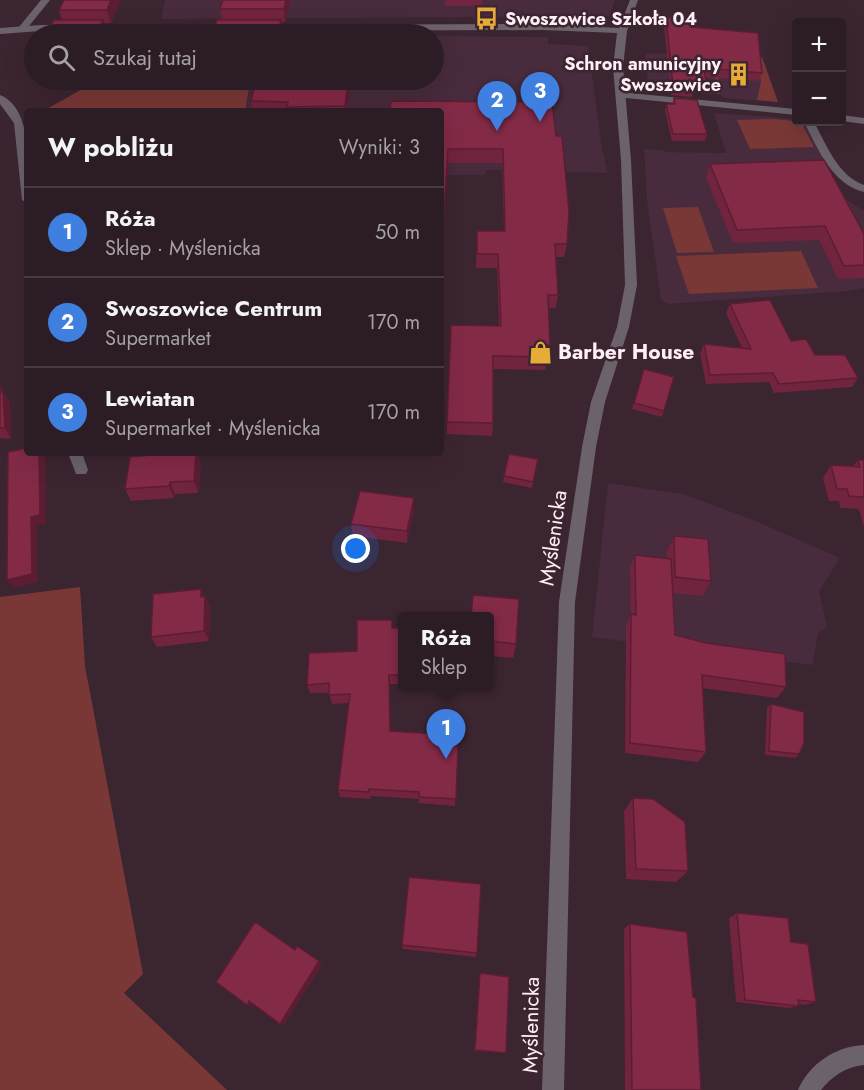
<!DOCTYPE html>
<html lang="pl">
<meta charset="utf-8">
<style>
:root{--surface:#2c1c25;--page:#34252d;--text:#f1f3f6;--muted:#a6a1a7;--line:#483a42;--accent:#e7ac37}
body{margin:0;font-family:Jost,sans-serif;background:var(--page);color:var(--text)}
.controls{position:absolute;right:18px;top:18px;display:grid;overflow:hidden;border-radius:6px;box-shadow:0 6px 24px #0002}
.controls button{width:54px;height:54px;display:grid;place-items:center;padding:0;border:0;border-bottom:2px solid var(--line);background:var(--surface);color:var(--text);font:30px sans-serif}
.you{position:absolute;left:356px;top:549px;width:21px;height:21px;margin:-15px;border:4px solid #fff;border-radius:50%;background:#1a73e8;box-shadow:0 0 0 9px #1a73e833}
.badge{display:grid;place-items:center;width:39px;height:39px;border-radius:50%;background:var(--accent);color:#fff;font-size:20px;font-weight:700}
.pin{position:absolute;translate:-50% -50px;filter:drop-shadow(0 2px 3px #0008)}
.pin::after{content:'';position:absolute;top:32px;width:21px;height:18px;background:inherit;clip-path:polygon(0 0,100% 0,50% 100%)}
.popup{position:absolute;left:398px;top:612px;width:96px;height:78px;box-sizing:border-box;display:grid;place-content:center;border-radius:6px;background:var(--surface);filter:drop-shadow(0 2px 4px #0005);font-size:20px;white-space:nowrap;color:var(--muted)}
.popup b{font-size:22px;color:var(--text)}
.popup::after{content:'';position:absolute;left:50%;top:100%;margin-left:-12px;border:12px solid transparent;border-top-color:var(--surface)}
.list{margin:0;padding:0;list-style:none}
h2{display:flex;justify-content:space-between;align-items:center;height:78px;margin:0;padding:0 24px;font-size:26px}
h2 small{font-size:20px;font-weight:400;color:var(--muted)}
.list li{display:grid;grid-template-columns:39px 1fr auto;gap:18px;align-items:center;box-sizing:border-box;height:90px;padding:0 24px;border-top:2px solid var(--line)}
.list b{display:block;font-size:22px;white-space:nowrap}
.list p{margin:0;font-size:20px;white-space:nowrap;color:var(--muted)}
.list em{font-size:20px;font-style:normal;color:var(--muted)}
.icon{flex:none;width:33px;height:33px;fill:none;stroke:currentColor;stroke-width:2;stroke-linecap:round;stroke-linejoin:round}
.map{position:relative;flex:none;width:864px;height:1090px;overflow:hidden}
.search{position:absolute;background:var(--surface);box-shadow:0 6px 24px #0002;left:24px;top:24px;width:420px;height:66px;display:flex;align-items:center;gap:15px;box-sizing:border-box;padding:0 21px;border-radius:33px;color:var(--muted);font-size:22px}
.panel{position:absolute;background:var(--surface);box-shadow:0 6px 24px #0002;left:24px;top:108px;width:420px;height:348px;border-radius:6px}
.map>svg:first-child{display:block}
.built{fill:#482b3c}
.green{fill:#793836}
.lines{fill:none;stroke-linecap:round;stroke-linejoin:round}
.minor{fill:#6b626b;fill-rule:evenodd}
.tertiary{fill:#6b626b;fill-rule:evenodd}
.wall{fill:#71243d}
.shaded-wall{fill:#5c1d32}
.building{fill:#832a47;stroke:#5c1d32;stroke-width:1.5}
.labels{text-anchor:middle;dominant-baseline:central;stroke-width:5;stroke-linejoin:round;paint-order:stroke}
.far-poi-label{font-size:18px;font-weight:bold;fill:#feeef6;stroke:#3b2531;text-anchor:start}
.poi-label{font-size:21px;font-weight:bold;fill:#feeef6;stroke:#3b2531;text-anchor:start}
.street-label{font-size:21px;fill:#feeef6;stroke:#3b2531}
</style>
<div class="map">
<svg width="864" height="1090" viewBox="0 0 864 1090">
<rect width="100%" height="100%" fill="#3b2531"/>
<path class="built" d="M165,0h450l-6,16 -448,3z
M434,36l114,1v7l40,2 14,102 6,25 -122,-3 -1,5h-44v-64h-196l5,-29h-14l1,-2h197z
M645,53l117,4 16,45 -55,-4 -3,-4 -51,-1 -21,-9z
M714,113l72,5 18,5 26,46 6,24 28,18v77l-17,3 -179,13 -7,-4 -14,-100 -3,-51 19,1 1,2 62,1z
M608,483l75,11 73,27 84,37 -21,33 8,36 -9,6 -5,32 -221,-28z"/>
<path class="green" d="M722,56l40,1 16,45 -21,-2 4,-19 -2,-9 -42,-3 3,25h-3l-4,-28z
M250,82l-5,29h-202l43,-24z
M776,119l25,3 13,25 -64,2 -13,-29z
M698,207l16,45 -37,1 -14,-45z
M801,251l17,37 -129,6 -13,-38z
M80,587l5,79 58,308 -19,19 103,97h-227v-493z"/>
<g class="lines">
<path class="minor" d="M41,0h9l-25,31h-6v-4z
M619,92l177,17v6l-180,-18v-4z
M0,95c35,14 27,78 27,108l-5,-3 -8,-77 -14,-19z
M842,115l22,3v6l-22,-3z
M804,122h10c12,22 24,54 50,63v7c-32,-8 -46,-43 -60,-70z
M68,453h14l6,17 -2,4h-10z
M864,1045v20c-18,2 -32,11 -43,25h-23c11,-26 38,-44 66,-45z"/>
<path class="tertiary" d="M630,0h8l-11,31 -4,36 8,93 6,125 -8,42 -24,75 -9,45 -21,155 -11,488h-22l17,-488 23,-155 9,-45 26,-75 8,-42 -4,-125 -8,-93 4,-34 -74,-3 -280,1 -4,-3 4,-3 280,-1 76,4z
M41,25h192l4,3 -4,3h-192l-41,3v-6z"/>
</g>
<path class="wall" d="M64,0h57l-10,23h-7l3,10 -45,-13 -3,-10z
M291,0l-6,22h-3l1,11 -61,-13 -2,-11z
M445,0h37v6h-37z
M666,17l26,10 70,46 -3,8 -54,-4 1,5 -2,9 -10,-1 -2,7 -21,-2 -7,-69z
M256,80h95l-4,31h-95l-1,-10z
M674,98l33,36 -2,7h-33l-7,-30 1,-7h6z
M552,102l15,142 -3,13h-8l2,38 -2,13h-8l2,37 -5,25 -52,-1v54l-1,13 -45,-2v-12l52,-96 -2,-58h-21l1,-37h27l-2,-68h-54l-6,82h-1v-134z
M710,164l154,70v44l-26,1 -19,-39 -86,3 -27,-65z
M730,304l85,51 43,23 -6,9 -78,6 -5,-11 -63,2 -6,-31 4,-9 38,4 -16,-35z
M644,369l30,8 -12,40 -30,-8z
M0,385l10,18 1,36 -11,-1z
M175,453h22l4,10 -3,30 -23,1 -1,4 -43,3 -6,-12z
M538,459l-6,29 -29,-6 1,-6z
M858,460h6v67l-5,-18 -19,-1 -1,-7h-10l-6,-23 8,-13 22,1z
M414,510l-7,33 -54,-7 -2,-12z
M674,536l37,45 -8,15 -30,-3 2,42 111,52 -9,11 -75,-10 4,64 -8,10 -73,-9 1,-127 5,-12 -1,-46 5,-13 32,3v-6z
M205,596l5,11 -1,34 -52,6 -6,-10z
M489,616l27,28 -3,14 -24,-2z
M392,628h10v56h-12v47l47,13 21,2 -3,60 -36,-3v-4l-48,-3 -1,3 -30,-2 -2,-7 11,-87 -17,1 -3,-11h-19l-3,-8z
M771,704l28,50 -4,4 -30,-3 2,-47z
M633,798l55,73 -12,11 -50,-3 -2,-68z
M737,913l54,29 25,60 -11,3 -6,-1v2l-10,2 -53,-6 -7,-84z
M630,924l71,166h-76l-1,-161z
M402,945l75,8 -2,4 -72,-8z
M480,973l26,80h-1l-31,-2z"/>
<path class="shaded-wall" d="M111,0h10l-10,23 -4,-13z
M286,0h5l-6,22 -1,-13z
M103,20l4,13 -1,1h-10z
M281,20l2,14h-5z
M348,80h3l-4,31h-1l-1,-5z
M448,149v14l-6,82 1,-14z
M0,385l10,18 1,36 -6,-11 -5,-31z
M39,453h5l1,1 1,70 -9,1 1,57 -24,6 -7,-8 24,-63z
M196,453h1l4,10 -3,30 -4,-12z
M170,482l5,12 -1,4 -5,-12z
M414,498v12l-7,33v-12z
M201,589l9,18 -1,34 -5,-10z
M389,675l1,9 1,55 -1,-8z
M319,961l3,4 -38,60 -4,-1z
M249,1001l5,2 -2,4 -5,-2z"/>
<path class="building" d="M64,0h47l-4,10h-48z
M223,0h63l-2,9h-64z
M666,17l27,3 -1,7 66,6 4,40 -58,-5 2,14h-13l2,6 -22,-2z
M54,20h49l-7,14h-50z
M217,20h64l-3,14h-66z
M256,80h92l-3,26 -58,1 1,-5 -37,-1z
M674,98l23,2 10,34h-34l-7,-30h9z
M391,101l161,1 4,34h6l7,75 -2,33h-12l3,51h-10l2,50h-3v12l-54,-1v67l-46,-1 4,-97 50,1 -3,-72h-21v-23h28l-2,-82h-55l-5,82h-2v-120h-51z
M824,160l40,74v31l-20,1 -19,-40 -88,4 -27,-66z
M770,300l21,41 15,-2 9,16h30l13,23 -79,6 -6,-11 -63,2 -6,-31 47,5 -21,-45z
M644,369l30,8 -10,34 -30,-8z
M0,392h3l2,36h-5z
M27,448v5h12l1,62 -9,2 1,57 -25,6 1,-128z
M175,453h21l-2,28 -24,1 -1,4 -44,3 5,-32z
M509,454l29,5 -5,23 -29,-6z
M858,460h6v37l-15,-1 -2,-7h-10l-6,-24 29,2z
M360,491l54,7 -7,33 -56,-7z
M674,536l34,3 3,42 -36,-4z
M635,555l36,4 4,76 31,8 79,11 1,33 -84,-12 4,77 -76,-9 1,-129 5,1z
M201,589v8l4,-1 -1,35 -53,6 2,-43z
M473,595l46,4 -3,45 -27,-3v-25h-18z
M357,620h35v8h10v47h-13l1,56 47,3 -1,10 22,2 -2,53 -37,-2v-5l-50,-3v3l-31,-2 12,-96 -21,1v-12l-22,2 2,-32 48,-2z
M771,704l33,8v31l-5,11 -30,-3z
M633,798l20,1 32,23 3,49 -52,-2z
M409,877l72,7 -4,69 -75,-8z
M737,913l51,5 3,24 17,2 8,58 -18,-2 1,6 -54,-6z
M255,922l40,28 2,-4 22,15 -39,63 -31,-23 -2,4 -31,-23z
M630,924l57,8 6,65 3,1 5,92h-69z
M480,973l29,4 -3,76 -31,-3z"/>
<defs>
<symbol id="bus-bare" viewBox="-9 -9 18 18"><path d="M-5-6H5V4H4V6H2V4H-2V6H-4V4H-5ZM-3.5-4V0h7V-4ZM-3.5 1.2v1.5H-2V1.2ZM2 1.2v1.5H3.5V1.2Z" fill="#e7ac37" stroke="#3b2531" stroke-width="2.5" paint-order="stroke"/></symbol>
<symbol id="building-bare" viewBox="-9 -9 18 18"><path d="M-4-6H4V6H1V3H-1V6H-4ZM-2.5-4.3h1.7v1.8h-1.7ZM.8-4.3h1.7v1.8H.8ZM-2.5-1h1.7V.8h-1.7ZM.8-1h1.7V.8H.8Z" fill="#e7ac37" stroke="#3b2531" stroke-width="2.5" paint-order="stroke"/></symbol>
<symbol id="shop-bare" viewBox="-9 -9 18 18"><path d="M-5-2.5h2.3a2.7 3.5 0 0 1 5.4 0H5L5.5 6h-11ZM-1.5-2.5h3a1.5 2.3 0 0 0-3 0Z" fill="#e7ac37" stroke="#3b2531" stroke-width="2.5" paint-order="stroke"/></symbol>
</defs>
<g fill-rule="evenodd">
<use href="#bus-bare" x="470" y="2" width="33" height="33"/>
<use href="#building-bare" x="722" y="58" width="33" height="33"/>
<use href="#shop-bare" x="524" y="336" width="33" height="33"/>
</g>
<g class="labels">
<g class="far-poi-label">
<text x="505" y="19">Swoszowice Szkoła 04</text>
<text x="721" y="64" text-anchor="end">Schron amunicyjny<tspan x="721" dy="21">Swoszowice</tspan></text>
</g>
<g class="poi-label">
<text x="558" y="352">Barber House</text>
</g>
<g class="street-label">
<text transform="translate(553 538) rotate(-82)">Myślenicka</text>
<text transform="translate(531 1025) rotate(-89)">Myślenicka</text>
</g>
</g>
</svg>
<div class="controls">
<button>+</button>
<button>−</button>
</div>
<div class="you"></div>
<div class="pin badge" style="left:446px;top:759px;background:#3f7fe0">1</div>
<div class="popup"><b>Róża</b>Sklep</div>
<div class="pin badge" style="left:497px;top:131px;background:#3f7fe0">2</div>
<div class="pin badge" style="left:540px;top:122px;background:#3f7fe0">3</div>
<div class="search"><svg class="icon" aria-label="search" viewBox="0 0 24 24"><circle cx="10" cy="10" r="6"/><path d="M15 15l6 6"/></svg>Szukaj tutaj</div>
<section class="panel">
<h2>W pobliżu<small>Wyniki: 3</small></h2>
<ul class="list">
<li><span class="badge" style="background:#3f7fe0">1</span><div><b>Róża</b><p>Sklep · Myślenicka</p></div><em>50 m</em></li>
<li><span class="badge" style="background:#3f7fe0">2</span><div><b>Swoszowice Centrum</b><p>Supermarket</p></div><em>170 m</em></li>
<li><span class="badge" style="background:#3f7fe0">3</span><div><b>Lewiatan</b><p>Supermarket · Myślenicka</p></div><em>170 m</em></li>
</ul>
</section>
</div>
